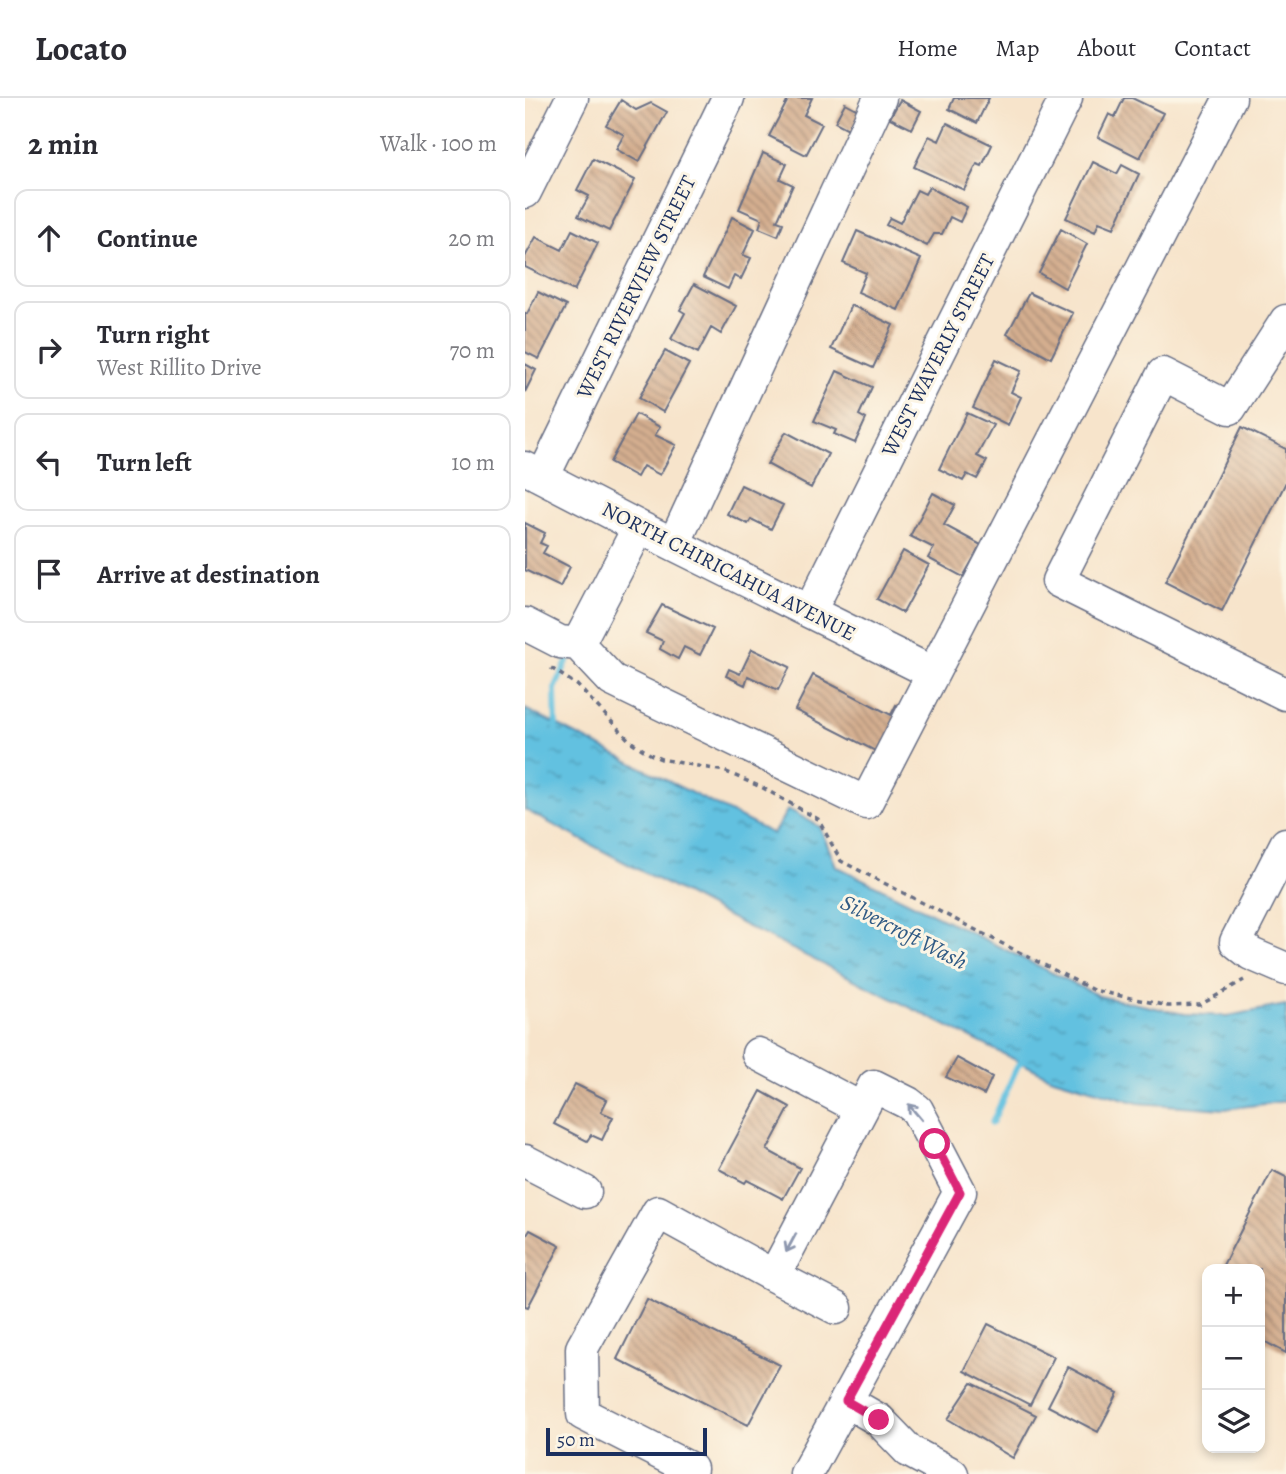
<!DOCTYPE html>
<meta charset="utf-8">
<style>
:root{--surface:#fff;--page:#f7f7f7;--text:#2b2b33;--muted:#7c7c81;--line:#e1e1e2}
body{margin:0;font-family:Alegreya,serif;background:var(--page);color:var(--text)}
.controls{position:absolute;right:21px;bottom:21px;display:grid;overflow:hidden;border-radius:14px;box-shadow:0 4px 10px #0003}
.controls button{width:63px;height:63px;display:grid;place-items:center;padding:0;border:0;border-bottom:2px solid var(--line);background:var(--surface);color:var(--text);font:35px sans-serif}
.scale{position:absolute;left:21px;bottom:18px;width:161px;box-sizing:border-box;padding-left:7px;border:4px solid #1b2f5e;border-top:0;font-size:19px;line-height:24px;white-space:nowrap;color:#1b2f5e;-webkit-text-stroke:5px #fcf5e5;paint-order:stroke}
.stop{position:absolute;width:21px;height:21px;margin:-16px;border:5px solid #db2777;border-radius:50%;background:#fff}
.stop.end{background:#db2777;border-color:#fff;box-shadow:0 2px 7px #0008}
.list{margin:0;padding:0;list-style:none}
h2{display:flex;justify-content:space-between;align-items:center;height:91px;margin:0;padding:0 28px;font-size:30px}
h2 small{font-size:23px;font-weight:400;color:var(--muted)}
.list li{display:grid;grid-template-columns:46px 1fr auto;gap:21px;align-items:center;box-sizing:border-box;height:98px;margin:0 14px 14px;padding:0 14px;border:2px solid var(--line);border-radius:14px}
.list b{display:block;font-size:26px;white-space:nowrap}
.list p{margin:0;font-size:23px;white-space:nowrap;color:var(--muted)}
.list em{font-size:23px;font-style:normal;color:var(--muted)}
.icon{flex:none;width:38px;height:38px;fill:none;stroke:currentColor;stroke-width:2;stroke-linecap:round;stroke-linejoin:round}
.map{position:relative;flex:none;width:761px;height:1376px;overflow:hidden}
header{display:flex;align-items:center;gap:42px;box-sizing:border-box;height:98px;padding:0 35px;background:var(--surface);border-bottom:2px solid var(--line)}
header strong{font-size:33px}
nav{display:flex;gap:38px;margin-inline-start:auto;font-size:24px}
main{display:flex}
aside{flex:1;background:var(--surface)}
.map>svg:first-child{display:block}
.water{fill:url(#water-ripples);stroke:#3e789f;stroke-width:2}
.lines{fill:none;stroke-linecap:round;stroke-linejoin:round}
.stream{stroke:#62c1e0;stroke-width:6}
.building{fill:url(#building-back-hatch)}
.minor-casing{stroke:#686e84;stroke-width:35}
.path{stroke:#686e84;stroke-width:3.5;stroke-dasharray:5 5;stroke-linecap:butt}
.minor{stroke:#fff;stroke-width:32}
.oneway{stroke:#8d97ae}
.route{stroke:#db2777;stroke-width:9}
.labels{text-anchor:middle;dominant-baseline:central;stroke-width:6;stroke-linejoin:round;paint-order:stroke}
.street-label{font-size:21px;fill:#1b2f5e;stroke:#fcf5e5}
.water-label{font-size:23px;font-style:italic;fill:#305b85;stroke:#fcf5e5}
</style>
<header>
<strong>Locato</strong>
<nav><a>Home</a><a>Map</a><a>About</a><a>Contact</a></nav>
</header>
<main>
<aside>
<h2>2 min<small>Walk · 100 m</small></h2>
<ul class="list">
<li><svg class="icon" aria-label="ahead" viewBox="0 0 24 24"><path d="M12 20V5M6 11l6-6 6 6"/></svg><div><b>Continue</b></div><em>20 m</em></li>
<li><svg class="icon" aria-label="right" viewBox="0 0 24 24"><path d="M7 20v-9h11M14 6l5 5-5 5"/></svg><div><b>Turn right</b><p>West Rillito Drive</p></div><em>70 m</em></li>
<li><svg class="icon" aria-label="left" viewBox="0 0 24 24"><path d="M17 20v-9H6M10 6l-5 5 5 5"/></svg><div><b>Turn left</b></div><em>10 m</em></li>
<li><svg class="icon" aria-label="arrive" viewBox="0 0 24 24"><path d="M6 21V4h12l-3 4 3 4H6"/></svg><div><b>Arrive at destination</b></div></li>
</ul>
</aside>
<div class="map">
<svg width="761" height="1376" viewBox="0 0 761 1376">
<defs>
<pattern id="water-ripples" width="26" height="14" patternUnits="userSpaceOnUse" patternTransform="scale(1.75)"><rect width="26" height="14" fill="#62c1e0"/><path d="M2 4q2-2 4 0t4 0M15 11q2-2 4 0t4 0" fill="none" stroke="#509db9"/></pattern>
<pattern id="building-back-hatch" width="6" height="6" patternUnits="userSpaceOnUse" patternTransform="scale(1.75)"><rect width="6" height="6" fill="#d4ae8f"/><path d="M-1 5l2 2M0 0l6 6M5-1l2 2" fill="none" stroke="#ab8e78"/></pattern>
</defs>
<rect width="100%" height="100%" fill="#fcf5e5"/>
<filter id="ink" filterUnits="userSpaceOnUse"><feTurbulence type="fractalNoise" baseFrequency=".0143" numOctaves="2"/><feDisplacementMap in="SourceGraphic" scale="14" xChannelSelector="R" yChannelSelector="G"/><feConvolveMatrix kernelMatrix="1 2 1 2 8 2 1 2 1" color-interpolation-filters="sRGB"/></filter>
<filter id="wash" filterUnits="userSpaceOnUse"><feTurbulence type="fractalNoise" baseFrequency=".00686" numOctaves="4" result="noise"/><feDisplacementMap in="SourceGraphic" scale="28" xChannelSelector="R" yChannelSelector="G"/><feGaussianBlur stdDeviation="1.57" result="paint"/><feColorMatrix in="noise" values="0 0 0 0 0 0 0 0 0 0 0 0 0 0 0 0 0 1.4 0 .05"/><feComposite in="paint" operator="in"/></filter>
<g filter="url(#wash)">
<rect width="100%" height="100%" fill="#f7e4cb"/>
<path class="water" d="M0,611l248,125 15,-25 32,18 16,39 263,130 85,18 44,2 58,-11v96l-61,8 -87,-6 -88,-26 -308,-153 -217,-114z"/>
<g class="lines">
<path class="stream" d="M31,635l-1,-44 14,-32
M467,1025l26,-58 9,-8"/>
</g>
<g id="blocks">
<path class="building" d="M264,0h23l-8,17 18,9 -16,31 -37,-19z
M429,0h35l-12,25 -28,-14z
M599,0h8l31,15 -23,45 -42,-21 11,-23 6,3z
M96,2l15,10 15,-7 16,9 -28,50 -23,-13 8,-14 -18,-10z
M375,2l21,11 -9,18 -22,-11z
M320,5l17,9 -10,19 -17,-9z
M422,25l45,22 -10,21 -5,-2 -13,26 -50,-23 15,-31 10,5z
M238,55l24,11 -7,15 13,6 -16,36 6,2 -5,13 -19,-8 3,-9 -23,-10z
M68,61l42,21 -26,51 -31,-15 11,-20 -12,-6z
M568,64l24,12 5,-9 17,9 -25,54 -15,-6 -4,10 -29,-14z
M404,89l38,20 -7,15 -10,-5 -8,17h-8l-7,12 -41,-21 4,-7 10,5 17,-33 8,4z
M207,119l23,12 -12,26 8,3 -10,21 -7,-3 -6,13 -25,-12z
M536,131l26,15 -22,44 -26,-15z
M47,132l26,13 -24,48 -49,-24v-10l11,-20 26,13z
M332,133l64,28 -23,51 -40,-18 8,-19 -23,-10z
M169,186l42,22 -15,28 -10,-6 -13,25 -27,-14 14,-26 -5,-3z
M13,194l28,14 -27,53 -14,-7v-39l2,1z
M504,195l44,20 -22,45 -44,-24z
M326,207l42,20 -20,43 -42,-19z
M140,253l24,13 -26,48 -24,-14z
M471,261l25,12 -10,21 10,5 -13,28 -35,-17z
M0,266l11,6 -11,22z
M312,273l35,16 -13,28 7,4 -11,24 -21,-9 2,-4 -22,-9z
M442,315l26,12 -16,31 10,5 -10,18 -10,-5 -4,7 -24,-12z
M111,316l24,13 -5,8 21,10 -16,30 -17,-9 -6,11 -27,-15z
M717,329l44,22v33l-64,129 -57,-29z
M261,334l42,22 -17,34 -44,-24z
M216,387l42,20 -12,24 -20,-10 -3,5 -21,-10z
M408,395l22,12 -11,20 37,20 -18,32 -35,-19 6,-10 -24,-12z
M0,425l20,10 -5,10 7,3 -4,7 27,14 -10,20 -35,-17z
M378,453l26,14 -26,48 -26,-14z
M137,507l51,24 -13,26 -16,-8 -6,12 -18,-10 3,-8 -17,-8z
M227,551l38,18 -12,23 -30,-14 -3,9 -19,-9 3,-7 11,5z
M288,577l78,40 5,-10 9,5 -22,45 -88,-45z
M432,960l35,19 -8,18 -38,-18z
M50,986l32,16 -6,12 12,5 -11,23 -11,-5 -4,6 -33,-17z
M236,993l29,16 -23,43 33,18 -17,31 -36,-19 -2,3 -26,-14z
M747,1072l14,7v176l-26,-14v-70h-39z
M5,1132l30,16 -32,61 -3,-1v-68z
M122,1201l133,66 -32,60 -131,-66z
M463,1226l66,33 -24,48 -66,-34z
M543,1269l50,26 -20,39 -50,-26z
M447,1285l64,32 -23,43 -65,-39z"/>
</g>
</g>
<g filter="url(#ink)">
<use href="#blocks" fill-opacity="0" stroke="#686e84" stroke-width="2"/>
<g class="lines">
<defs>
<path id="minor" d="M0,94l47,-94
M761,223l-56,87 -67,-34 -105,207 227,113 1,-1
M0,370l114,59 294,146
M18,379l185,-379
M149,446l206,-446
M285,513l256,-513
M0,526l35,18 18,2 34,36 254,123 364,-705
M53,546l61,-117
M761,746l-50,98 15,12 35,15
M233,956l104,55
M0,1063l60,31
M321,1303l33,19 30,31 43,23
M166,1371l-108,-55 -1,-66 76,-136 116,64
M281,1376l154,-282 -43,-82 -9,-7 -34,-17 -100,190 62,32"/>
</defs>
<use href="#minor" class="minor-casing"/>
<path class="path" d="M26,570l26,17 53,56 20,13 11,5 63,12 39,17 55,31 23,42 252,129 75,16 32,-1 44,-25"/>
<use href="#minor" class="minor"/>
</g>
<defs><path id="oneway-shaft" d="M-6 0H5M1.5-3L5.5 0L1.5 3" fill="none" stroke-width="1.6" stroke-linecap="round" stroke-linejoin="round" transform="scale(1.75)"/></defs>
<g class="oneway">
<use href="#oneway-shaft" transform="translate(390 1014) rotate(-130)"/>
<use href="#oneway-shaft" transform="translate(266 1145) rotate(118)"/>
</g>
</g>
<g class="lines" filter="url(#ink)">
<path class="route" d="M354,1322l-33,-19 114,-209 -25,-48"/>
</g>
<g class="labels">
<g class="street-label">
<text transform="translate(111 189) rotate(-64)">WEST RIVERVIEW STREET</text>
<text transform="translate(413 257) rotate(-63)">WEST WAVERLY STREET</text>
<text transform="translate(204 473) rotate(27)">NORTH CHIRICAHUA AVENUE</text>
</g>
<g class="water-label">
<text transform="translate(379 834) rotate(27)">Silvercroft Wash</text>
</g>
</g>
</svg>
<div class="controls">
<button>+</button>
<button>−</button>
<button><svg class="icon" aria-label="layers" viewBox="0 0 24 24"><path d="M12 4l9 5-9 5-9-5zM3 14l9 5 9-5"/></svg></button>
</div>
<div class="scale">50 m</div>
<div class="stop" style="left:410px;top:1046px"></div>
<div class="stop end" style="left:354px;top:1322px"></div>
</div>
</main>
